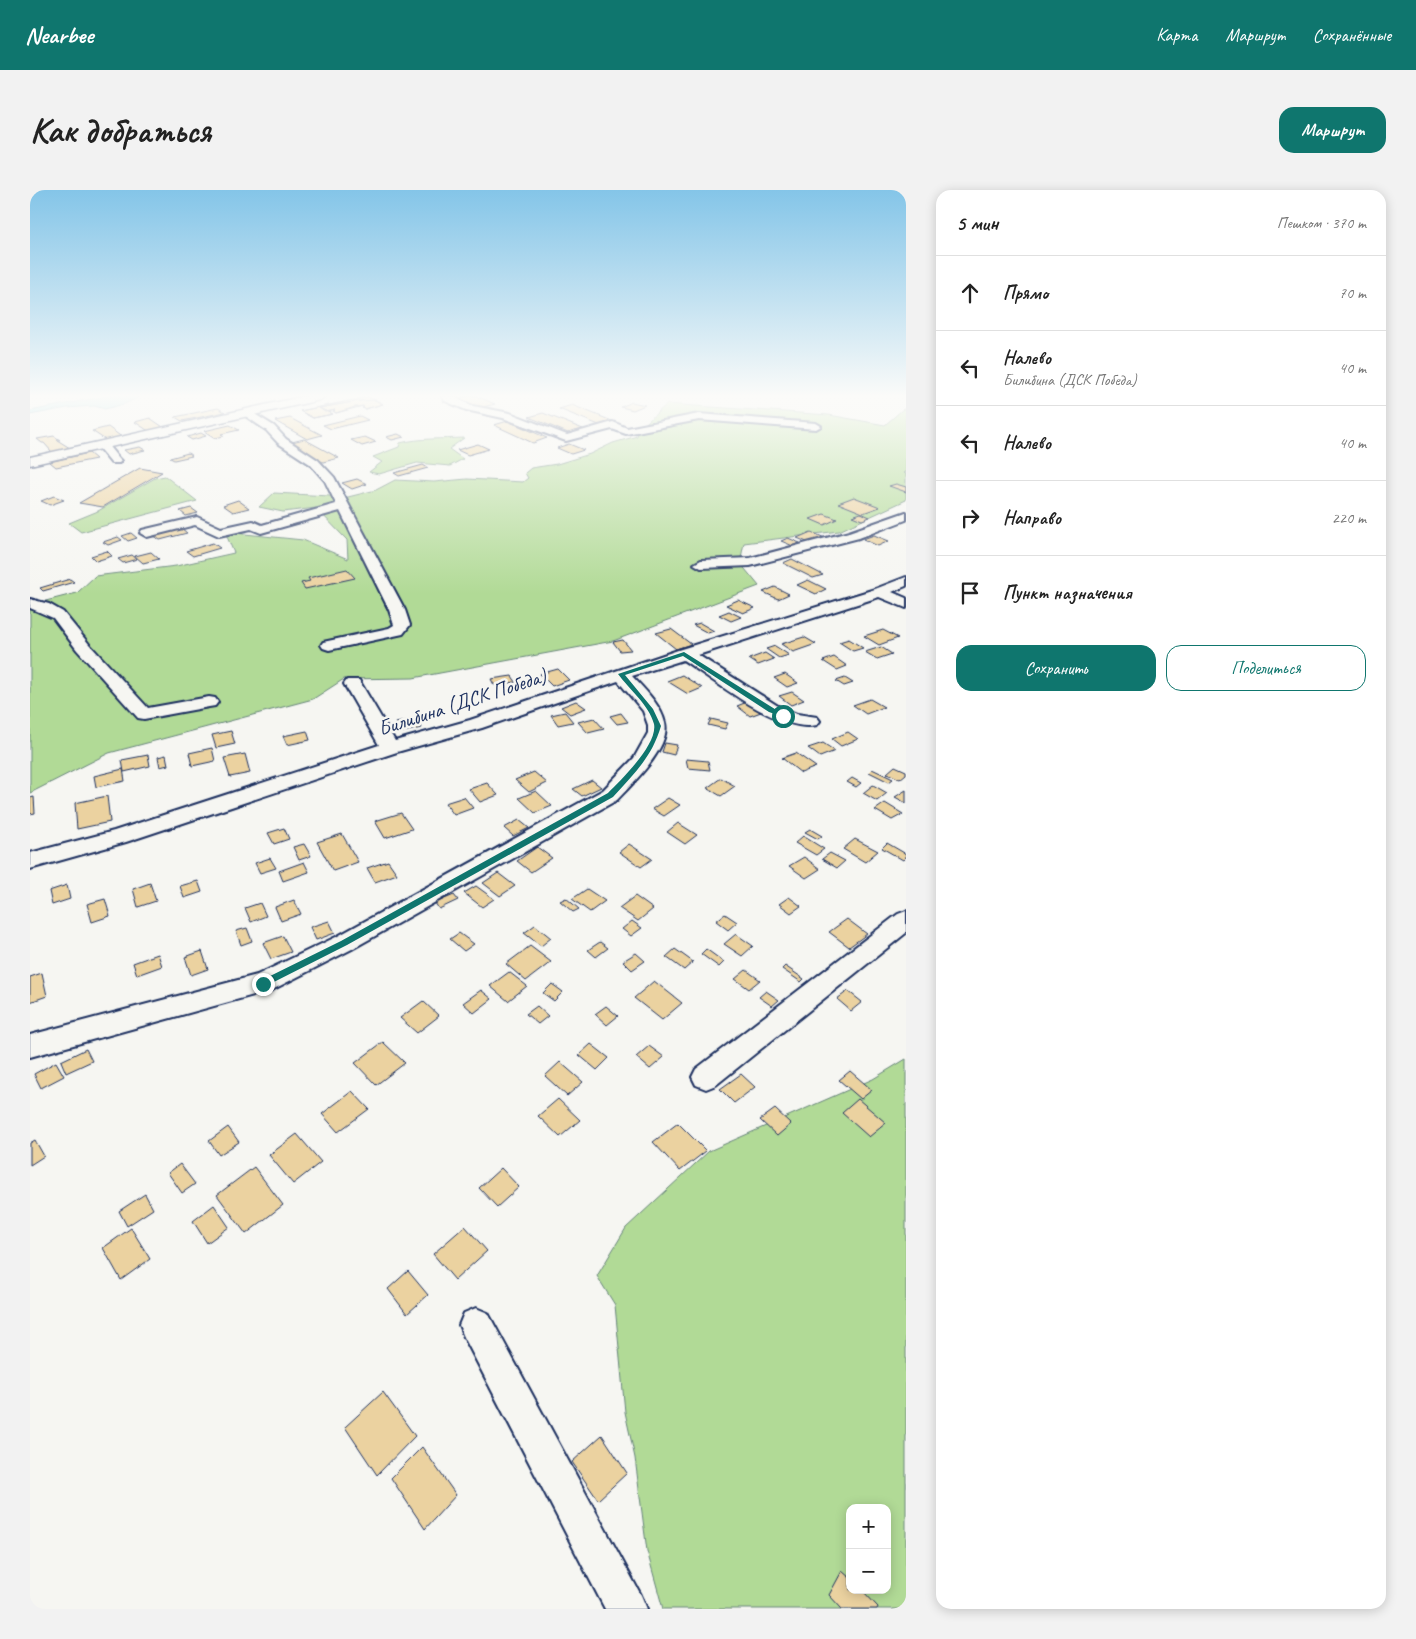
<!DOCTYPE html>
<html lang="ru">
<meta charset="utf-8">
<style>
:root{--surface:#fff;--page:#f2f2f2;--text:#222;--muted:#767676;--line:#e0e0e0;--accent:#0f766e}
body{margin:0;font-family:Caveat,sans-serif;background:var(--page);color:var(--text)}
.controls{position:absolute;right:15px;bottom:15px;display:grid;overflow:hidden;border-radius:10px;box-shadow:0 2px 12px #0003}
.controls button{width:45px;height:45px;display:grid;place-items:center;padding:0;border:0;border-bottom:1px solid var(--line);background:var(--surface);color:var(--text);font:25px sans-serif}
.stop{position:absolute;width:15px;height:15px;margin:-11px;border:4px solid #0f766e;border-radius:50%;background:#fff}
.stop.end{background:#0f766e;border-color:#fff;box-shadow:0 1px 5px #0008}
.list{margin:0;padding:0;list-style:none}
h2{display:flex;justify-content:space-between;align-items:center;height:65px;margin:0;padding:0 20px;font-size:21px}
h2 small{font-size:16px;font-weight:400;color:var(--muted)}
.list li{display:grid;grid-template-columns:32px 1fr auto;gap:15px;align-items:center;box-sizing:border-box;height:75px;padding:0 20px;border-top:1px solid var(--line)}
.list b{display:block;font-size:19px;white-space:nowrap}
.list p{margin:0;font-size:16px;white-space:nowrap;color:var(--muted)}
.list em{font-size:16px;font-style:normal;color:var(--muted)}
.actions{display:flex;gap:10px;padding:15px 20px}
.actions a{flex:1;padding:11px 0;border:1px solid var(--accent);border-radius:15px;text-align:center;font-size:18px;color:var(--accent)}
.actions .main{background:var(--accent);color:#fff}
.icon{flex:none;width:28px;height:28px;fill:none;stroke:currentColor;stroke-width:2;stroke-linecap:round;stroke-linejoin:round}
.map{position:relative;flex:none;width:876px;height:1419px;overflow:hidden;border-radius:15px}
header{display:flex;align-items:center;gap:30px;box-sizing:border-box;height:70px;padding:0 25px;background:var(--accent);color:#fff}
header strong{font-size:24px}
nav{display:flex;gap:28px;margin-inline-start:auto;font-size:18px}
.intro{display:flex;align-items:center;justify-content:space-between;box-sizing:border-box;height:120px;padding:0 30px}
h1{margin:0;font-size:35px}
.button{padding:12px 22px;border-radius:15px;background:var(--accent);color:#fff;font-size:18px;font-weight:700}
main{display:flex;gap:30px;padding:0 30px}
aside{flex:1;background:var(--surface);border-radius:15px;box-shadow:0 2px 12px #0003}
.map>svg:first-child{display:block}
.green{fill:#b1da96;stroke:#66847a;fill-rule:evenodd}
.water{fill:#8edfe7;stroke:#6099b0}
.building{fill:#ebd2a0;stroke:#1b2f5e}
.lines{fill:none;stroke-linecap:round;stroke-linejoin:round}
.minor-casing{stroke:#1b2f5e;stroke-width:4}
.secondary-casing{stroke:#1b2f5e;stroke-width:3}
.minor{fill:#f6f6f2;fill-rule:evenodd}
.secondary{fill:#f6f6f2;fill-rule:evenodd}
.route{fill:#0f766e}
.labels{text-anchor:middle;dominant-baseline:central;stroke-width:5;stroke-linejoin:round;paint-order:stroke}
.street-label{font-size:21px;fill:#1b2f5e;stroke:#f6f6f2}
</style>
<header>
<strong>Nearbee</strong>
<nav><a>Карта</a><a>Маршрут</a><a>Сохранённые</a></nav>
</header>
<div class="intro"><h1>Как добраться</h1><a class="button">Маршрут</a></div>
<main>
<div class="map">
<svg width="876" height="1419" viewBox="0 0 876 1419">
<rect width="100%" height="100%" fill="#f6f6f2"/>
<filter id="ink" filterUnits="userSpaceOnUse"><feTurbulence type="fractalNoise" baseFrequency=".02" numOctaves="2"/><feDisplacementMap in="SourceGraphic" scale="10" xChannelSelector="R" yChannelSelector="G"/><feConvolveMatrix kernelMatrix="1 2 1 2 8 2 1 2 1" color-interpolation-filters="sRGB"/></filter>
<g filter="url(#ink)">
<path class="green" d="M637,214l162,11 56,10 18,-16h3v63l-2,1 2,1v26l-67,31 -95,12 -4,20 19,23 -146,55 -200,37 -69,1 -31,20 -204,54 -79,40v-188l47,-12 18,-17 81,-10 58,-13 -9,-21 78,8 45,19 -1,-19 -31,-32 -33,4 -24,-5 15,-14 74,4 28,-7 19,-10 39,2 33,-3 56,3 5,-4 -3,-5 6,-5 26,-4 33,-10 23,-11 24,-7 1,-6z
M434,248l-15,11 14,10 -13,7 -33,-3 -38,11 -10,-2 13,-10 -9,-5 26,-10 1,-4c20,-5 42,-4 64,-5z
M135,286l32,25 -116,31 -12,-9 29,-12 57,-33z
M876,869v550h-243l-16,-58 -12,-93 -10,-46 -10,-107 -18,-29 29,-48 83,-77 164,-72zM820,1318h37v82h-37z"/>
<path class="water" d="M77,206h35l-18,8 -19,5 -11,-3 -27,2 -37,7v-4z"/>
<path class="building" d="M441,206h5l19,8 -16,4 -21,-10z
M338,207l8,3 -17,1 -40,7 14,6 -20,4 -13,-7z
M338,207l15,7 -18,5 -3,-1 2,-1 -1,-1 -27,7 -3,-2 2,-1 -6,2 4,2 -20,4 -13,-7z
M346,210l7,4 -18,5 -3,-1 2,-1 -1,-1 -8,1 -19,6 -3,-2 2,-1 -10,2 -6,-4 40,-7z
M602,212l13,3 -12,5 -12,-3z
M542,215l40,16 -13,4 -40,-16z
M188,218l7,4 -43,9 -7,-4z
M513,223l40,16 -15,4 -39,-16z
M330,226l8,4 -37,9 -8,-4z
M120,228l16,11 -16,3 -15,-10z
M260,228l32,17 -15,4 -32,-18z
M478,231l39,17 -14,5 -39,-18z
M200,235l9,5 -18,4 3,2 -9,2 -11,-7z
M78,237l15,11 -16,3 -15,-10z
M171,243l5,3 -14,4 -5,-3z
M368,244l6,3 -12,3 -6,-3z
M24,246l6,4h-3l13,8 -18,4 -8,-9h-2l-5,-4z
M335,247l11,5 -14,4 -11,-6z
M274,249l35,19 -16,4 -35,-19z
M448,254l11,5 -21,6 -11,-5z
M539,254l15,6 -13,4 -14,-6z
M110,257l5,3 -16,4 -5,-4z
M59,263l7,6 -40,8 -6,-5z
M158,263l4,3 -18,4 -4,-2z
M393,275l5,3 -29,8 -5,-3z
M110,278l22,4 -59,35 -24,-4z
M327,289l10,5 -15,5 -10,-6z
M866,294l10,3v5l-17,-6z
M24,306l10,4 -14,5 -9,-4z
M824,307l26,10 -17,6 -25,-10z
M208,310l11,8 -16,4 -10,-7z
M161,318l7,5 -12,3 -6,-5z
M831,323l9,4 -8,3 -10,-4z
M794,324l13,5 -13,6 -14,-6z
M151,338l6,5 -27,7 -6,-4z
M781,342l14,6 -13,6 -15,-6z
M101,343l6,5 -9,3 -6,-5z
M844,345l15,6 -11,5 -15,-7z
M88,347l4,3 -14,5 -5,-3z
M758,348l12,5 -7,3 -12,-5z
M183,353l7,5 -27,8 -7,-5z
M77,361l5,5 -16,5 -5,-5z
M121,362l8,7 -16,4 -8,-7z
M102,365l5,4 -14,4 -5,-4z
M762,369l31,16 -10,3 -30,-15z
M317,379l8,9 -50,11 -4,-6 9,-2 -2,-3z
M40,389l4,3 -31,9 -3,-3z
M778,390l18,9 -10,5 -19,-9z
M745,397l14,7 -11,5 -15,-7z
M708,410l17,8 -12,5 -17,-8z
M699,421l12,6 -10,4 -12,-6z
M670,433l14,8 -6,2 -15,-8z
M641,439l20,15 -15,5 -20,-16z
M853,440l15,8 -19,7 -15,-9z
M774,447l12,7 -23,8 -12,-8z
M819,449l14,9 -10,3 -14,-9z
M593,450l8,10 -11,1 -7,-9z
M745,456l14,9 -10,3 -13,-9z
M851,457l11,7 -15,5 -12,-7z
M735,463l9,6 -16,6 -9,-6z
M804,467l13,9 -10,4 -14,-9z
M528,479l11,11 -17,6 -12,-12z
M755,484l13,9 -11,4 -13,-9z
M652,485l20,13 -14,6 -21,-13z
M482,486l4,6 -22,3 -3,-6z
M815,488l8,5 -9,3 -8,-5z
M762,502l12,8 -13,5 -12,-9z
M840,509l14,8 -18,7 -13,-9z
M546,511l10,7 -16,6 -9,-7z
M717,512l14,10 -11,4 -13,-10z
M535,522l8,10 -15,3 -7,-10z
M591,523l7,9 -11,2 -7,-8z
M564,528l10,11 -16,4 -10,-11z
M387,529l5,9 -20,4 -6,-9z
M681,529l17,4 -3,6 -17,-4z
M201,541l4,13 -19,4 -4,-13z
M277,541l3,9 -23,5 -4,-9z
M818,542l10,7 -17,7 -9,-7z
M635,553l12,2 -3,10 -12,-3z
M793,553l12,8 -15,6 -12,-9z
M182,558l3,13 -23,5 -3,-13z
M766,563l20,14 -15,6 -19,-15z
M215,564l5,19 -20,4 -6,-19z
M118,565l2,11 -26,6 -2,-12z
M136,565l2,10 -8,2 -2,-10z
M656,569l22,2 2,9 -22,-2z
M865,576l11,5v3l-6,5 -13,-6z
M93,579l2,12 -29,6 -2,-11z
M842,579l21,10 -4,3 -20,-10z
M504,582l13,11 -18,9 -14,-12z
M691,588l14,8 -14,10 -14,-8z
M822,588l9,5 -5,4 -9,-5z
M562,590l9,7 -19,9 -9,-7z
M457,593l11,12 -18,7 -11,-13z
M843,595l14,8 -10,8 -14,-8z
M876,600v13l-11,-6z
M506,601l16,15 -17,7 -16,-15z
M77,606l3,26 -33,7 -2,-26z
M4,607l1,16 -5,1v-16z
M434,607l9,11 -19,7 -9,-12z
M638,608l12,7 -16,11 -12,-7z
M855,613l18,11 -11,6 -17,-10z
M371,623l11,16 -27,9 -10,-17z
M489,630l10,8 -16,8 -9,-8z
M648,633l19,12 -12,9 -18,-12z
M254,638l5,11 -15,5 -6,-11z
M780,639l12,7 -4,3 -13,-7z
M312,644l16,28 -25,9 -16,-29z
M773,646l21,13 -8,6 -21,-12z
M825,649l23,12 -13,11 -22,-13z
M857,653l19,11v3l-3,3 -21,-12z
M274,654l7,12 -12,4 -6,-13z
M599,654l23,15 -11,8 -22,-15z
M507,657l15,11 -21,14 -14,-11z
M800,663l15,8 -8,7 -15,-9z
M774,667l16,12 -14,9 -17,-12z
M240,668l6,10 -16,5 -5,-10z
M358,671l9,13 -22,8 -8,-14z
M274,672l5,10 -26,9 -4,-10z
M468,683l17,13 -15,10 -17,-13z
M168,691l4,11 -18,6 -4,-12z
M120,693l6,18 -18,6 -5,-18z
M37,695l3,14 -18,6 -3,-14z
M446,696l18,13 -12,8 -18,-14z
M557,699l18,12 -15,11 -18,-13z
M424,705l4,5 -19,9 -4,-6z
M605,706l18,13 -15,12 -19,-13z
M759,707l12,9 -10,7 -12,-9z
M536,708l13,11 -6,3 -13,-11z
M75,709l5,17 -18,6 -5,-18z
M264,710l7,14 -20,7 -6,-14z
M230,713l6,13 -15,6 -6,-14z
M695,724l12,8 -9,8 -12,-9z
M817,729l20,15 -18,13 -20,-15z
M299,731l6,12 -19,7 -6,-13z
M602,731l10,7 -11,8 -9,-7z
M505,735l16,13 -10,8 -17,-13z
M217,738l5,13 -11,4 -5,-14z
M429,743l15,11 -10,7 -14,-12z
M706,744l17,12 -11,10 -18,-12z
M253,746l8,16 -20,7 -8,-16z
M570,752l8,6 -12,9 -8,-7z
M500,756l21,16 -25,19 -20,-17z
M645,759l18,13 -9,8 -18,-13z
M676,759l18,13 -5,5 -18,-13z
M172,761l6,18 -17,6 -6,-18z
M606,763l9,8 -13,9 -9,-9z
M128,764l4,12 -25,9 -4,-12z
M755,776l19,13 -3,3 -19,-13z
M716,780l14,10 -11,9 -14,-10z
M479,782l18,14 -19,15 -18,-15z
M12,783l5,23 -17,6v-25z
M624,791l28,22 -20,17 -28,-22z
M522,794l11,8 -9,9 -11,-8z
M451,800l11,9 -18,14 -11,-10z
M736,801l13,9 -7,6 -13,-9z
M818,801l14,11 -11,9 -14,-12z
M393,811l16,15 -22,17 -17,-15z
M507,816l11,10 -10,8 -12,-10z
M576,816l12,10 -11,9 -12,-11z
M353,852l22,21 -29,22 -21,-22z
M561,854l18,14 -12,12 -18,-15z
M619,856l15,11 -14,12 -14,-12z
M56,859l6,12 -26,12 -5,-12z
M26,872l8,14 -23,12 -7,-14z
M530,872l23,20 -16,14 -22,-20z
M820,881l22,19 -11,9 -22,-19z
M711,884l14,13 -21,16 -14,-14z
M322,901l17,18 -31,23 -16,-18z
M528,909l22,21 -20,17 -22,-21z
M828,909l28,24 -17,14 -27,-24z
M745,919l16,15 -14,12 -17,-16z
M648,933l28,28 -26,20 -27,-29z
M198,937l11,15 -20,13 -10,-14z
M267,944l24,28 -28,22 -24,-29z
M5,950l9,16 -14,9v-22z
M150,974l15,20 -13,9 -14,-20z
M224,977l29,38 -37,29 -29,-39z
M471,978l18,19 -22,20 -18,-19z
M115,1004l8,15 -26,17 -8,-15z
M184,1015l15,22 -22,16 -14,-22z
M435,1036l22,25 -32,29 -22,-26z
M101,1038l19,31 -29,21 -18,-32z
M378,1081l20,24 -21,19 -19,-25z
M353,1202l32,44 -38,39 -32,-48z
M572,1245l25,38 -29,27 -26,-38z
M392,1257l34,48 -31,34 -34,-51z
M812,1381l8,7v12h12l16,17 -1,2h-35l-13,-14z"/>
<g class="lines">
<defs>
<path id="minor" d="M412,206h10l21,10 37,7 57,22 46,-13 14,6 72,-14 117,9 5,3 -5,3 -117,-9 -73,14 -14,-5 -46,12 -63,-23 -37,-8 -21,-9z
M218,220l26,16 12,13 32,21 16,17 71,133 5,15 -7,9 -74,16 -6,-2 -2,-3 2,-3 66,-14 5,-3 -5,-15 -49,-99 -79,22 -10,-4 -32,7 -24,-11 -48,12 -7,-4 2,-3 55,-13 24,11 32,-7 9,4 74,-21 -11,-23 -15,-17 -32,-21 -12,-13 -22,-15 -1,-2z
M72,252l4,1 13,16 2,2 -2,2h-8l-13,-16 -1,-2z
M876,322v8l-47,18 -109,28 -49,2 -7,-4 7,-4 49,-2 99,-26z
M876,387v9l-14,6 14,6v10l-27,-11 -181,58 80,51 19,8 20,3 3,4 -3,4c-37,9 -103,-45 -134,-65l-51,16c12,13 29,29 33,47 6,24 -32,60 -48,77l-265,149 -80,41 -242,67v-22l227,-60 79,-38 267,-147 31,-32 14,-25v-8l-5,-14 -25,-30 -136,47 -85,24 -271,90 -96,27v-16l84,-22 265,-86 -35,-61 3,-4h12l36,61 75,-21 208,-70 197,-61z
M0,409l19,5 14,8 26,32 59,64 61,-11 6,1 3,4 -3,4 -6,1 -65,12 -6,-1 -61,-68 -24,-32 -23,-10z
M876,721v22l-190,152 -10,4 -10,-4 -4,-8 4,-8 202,-155z
M446,1118l12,5 153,282 6,14h-42l-141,-272 -5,-12 5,-12z"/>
<path id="secondary" d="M275,206h21l-6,4 -290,65v-8z"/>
</defs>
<use href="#minor" class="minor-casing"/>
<use href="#secondary" class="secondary-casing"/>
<use href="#minor" class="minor"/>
<use href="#secondary" class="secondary"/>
</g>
</g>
<linearGradient id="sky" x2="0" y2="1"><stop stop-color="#84c5e8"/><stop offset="0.51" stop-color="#fbfbf9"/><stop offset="1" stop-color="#fbfbf9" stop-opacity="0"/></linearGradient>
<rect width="876" height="404" fill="url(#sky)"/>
<path class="route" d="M654,462l102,64 -3,1 -14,-5 -86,-56 -58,19 28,34 8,17c-9,31 -27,48 -48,71l-266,148 -81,41h-6v-5l81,-40 267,-148c13,-13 50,-49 46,-69 -5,-19 -25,-35 -36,-50z"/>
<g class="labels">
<g class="street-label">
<text transform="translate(432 512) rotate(-18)">Билибина (ДСК Победа)</text>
</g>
</g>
</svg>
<div class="controls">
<button>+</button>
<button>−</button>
</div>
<div class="stop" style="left:753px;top:526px"></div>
<div class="stop end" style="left:233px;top:794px"></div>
</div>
<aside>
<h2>5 мин<small>Пешком · 370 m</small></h2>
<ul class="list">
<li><svg class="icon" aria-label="ahead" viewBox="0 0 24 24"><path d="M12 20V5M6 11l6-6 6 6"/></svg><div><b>Прямо</b></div><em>70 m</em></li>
<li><svg class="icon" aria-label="left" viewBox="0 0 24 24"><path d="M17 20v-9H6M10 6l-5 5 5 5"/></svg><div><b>Налево</b><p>Билибина (ДСК Победа)</p></div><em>40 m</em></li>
<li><svg class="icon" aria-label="left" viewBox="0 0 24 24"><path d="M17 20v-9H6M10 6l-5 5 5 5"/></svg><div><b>Налево</b></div><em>40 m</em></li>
<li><svg class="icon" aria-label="right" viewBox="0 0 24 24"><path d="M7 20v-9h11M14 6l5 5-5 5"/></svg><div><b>Направо</b></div><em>220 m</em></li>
<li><svg class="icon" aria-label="arrive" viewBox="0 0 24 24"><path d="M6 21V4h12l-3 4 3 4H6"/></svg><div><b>Пункт назначения</b></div></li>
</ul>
<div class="actions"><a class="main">Сохранить</a><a>Поделиться</a></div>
</aside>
</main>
